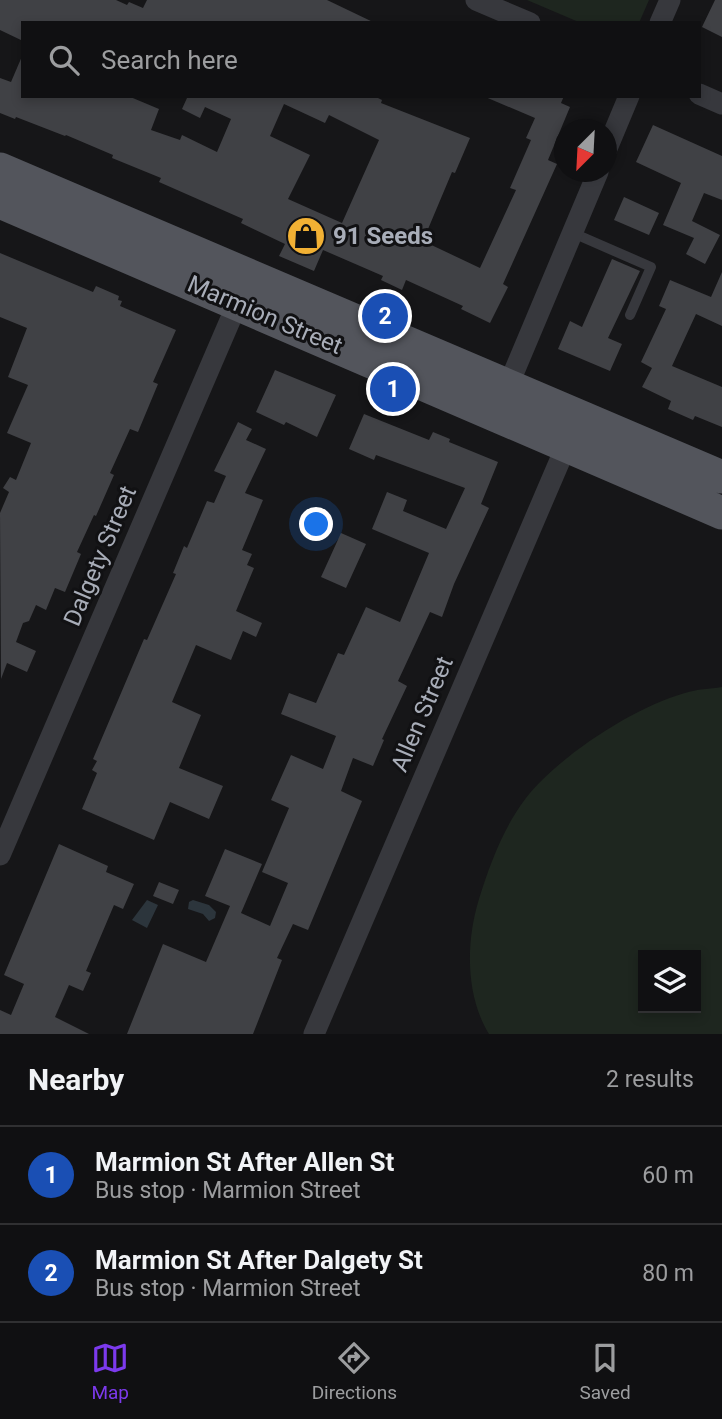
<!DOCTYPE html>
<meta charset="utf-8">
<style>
:root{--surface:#101012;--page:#1e1e20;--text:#f1f3f6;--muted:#9c9d9f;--line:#303032;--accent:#7c3aed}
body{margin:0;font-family:Roboto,sans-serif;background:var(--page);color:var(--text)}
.controls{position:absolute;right:21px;bottom:21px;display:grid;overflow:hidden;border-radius:0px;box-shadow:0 4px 10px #0003}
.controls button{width:63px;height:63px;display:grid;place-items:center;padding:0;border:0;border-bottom:2px solid var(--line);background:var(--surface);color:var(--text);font:35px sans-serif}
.compass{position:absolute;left:554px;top:119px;width:63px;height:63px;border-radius:50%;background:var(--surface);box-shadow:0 4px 10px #0003;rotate:204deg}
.you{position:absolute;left:317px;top:525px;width:24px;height:24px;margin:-18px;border:5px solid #fff;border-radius:50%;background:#1a73e8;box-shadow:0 0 0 10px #1a73e833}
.badge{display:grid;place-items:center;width:46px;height:46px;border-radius:50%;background:var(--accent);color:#fff;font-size:23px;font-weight:700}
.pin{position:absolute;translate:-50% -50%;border:4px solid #fff;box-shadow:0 2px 7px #0006}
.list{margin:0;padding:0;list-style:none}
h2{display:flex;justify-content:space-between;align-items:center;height:91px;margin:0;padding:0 28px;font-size:30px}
h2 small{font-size:23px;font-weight:400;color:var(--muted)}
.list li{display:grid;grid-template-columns:46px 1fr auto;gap:21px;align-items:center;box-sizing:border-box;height:98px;padding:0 28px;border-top:2px solid var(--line)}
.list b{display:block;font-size:26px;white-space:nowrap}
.list p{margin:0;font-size:23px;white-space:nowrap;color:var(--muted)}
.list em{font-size:23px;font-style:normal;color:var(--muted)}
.icon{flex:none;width:38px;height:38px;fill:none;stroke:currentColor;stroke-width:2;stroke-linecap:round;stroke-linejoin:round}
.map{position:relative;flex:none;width:722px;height:1034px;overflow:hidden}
.search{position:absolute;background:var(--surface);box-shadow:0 4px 10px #0003;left:21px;right:21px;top:21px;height:77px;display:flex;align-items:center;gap:18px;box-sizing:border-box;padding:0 24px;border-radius:0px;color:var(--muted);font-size:26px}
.sheet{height:287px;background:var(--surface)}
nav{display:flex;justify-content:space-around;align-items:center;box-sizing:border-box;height:98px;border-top:2px solid var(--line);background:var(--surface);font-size:19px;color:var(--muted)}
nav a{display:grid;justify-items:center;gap:4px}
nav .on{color:var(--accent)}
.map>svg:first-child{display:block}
.green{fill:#1e261f;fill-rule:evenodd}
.water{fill:#2c353c}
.building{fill:#404145;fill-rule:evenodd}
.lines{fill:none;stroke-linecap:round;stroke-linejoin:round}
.lane{stroke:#37383d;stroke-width:10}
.street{stroke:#37383d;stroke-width:21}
.primary{stroke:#53555c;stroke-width:33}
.labels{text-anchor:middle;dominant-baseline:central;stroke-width:6;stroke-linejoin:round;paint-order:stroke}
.poi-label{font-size:24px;font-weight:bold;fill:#a8adb8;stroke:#111113;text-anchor:start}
.street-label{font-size:24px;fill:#a8adb8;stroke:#111113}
</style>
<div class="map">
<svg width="722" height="1034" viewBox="0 0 722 1034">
<rect width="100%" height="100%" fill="#161618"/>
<path class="green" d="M527,0h122l-10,23h-58z
M722,687v347h-233c-24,-39 -23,-93 -10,-135 11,-35 24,-71 47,-101 33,-42 108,-91 159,-105 12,-4 25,-4 37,-6zM643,955h53v53h-53z"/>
<path class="water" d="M147,900l11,5 -11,23 -15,-8z
M193,900l16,5 7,7 -1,6 -6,3 -6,-7 -15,-5 1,-7z"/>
<path class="building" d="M0,0h116l11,5 2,-3 14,6 4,-8h180l48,23h-352v18l-23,-11z
M715,0h7v37l-20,-10z
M23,54v42h105l31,13 -8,21 29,10 2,-5 35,17 14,-33 -26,-12 -5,11 -18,-9 5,-11 -5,-2h192l8,4 -1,3 89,35 -15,35 -3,-1 -29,69 57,27 36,-78 -6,-2 21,-48 -5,-2 9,-20 -52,-22h81l-3,7 9,4 -22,53 9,4 -54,120 5,3 -18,36 -29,-14 2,-3 -57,-26 -4,10 -21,-10 2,-4 -60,-26 -9,21 -35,-15 6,-12 -44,-21 2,-4 -84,-37 2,-4 -49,-20 1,-3 -47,-20 -1,1 -49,-19 -1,2 -15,-6v-35l11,4zM284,104l41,19 4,-8 50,25 -37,83 -54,-24 22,-44 -40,-19z
M653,125l69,31v44l-18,-7 -12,28 28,14 -15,29 -19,-10 8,-16 -31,-13 18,-42 -45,-21z
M624,197l35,16 -10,22 -35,-15z
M0,253l93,39 3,-6 23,10 -1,4 4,1 -2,5 56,24 -23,52 5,2 -20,48 -8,-3 -20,44 4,2 -18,41 -2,-1 -17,37 4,2 -16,38 -10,-4 -9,22 -10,-5 -7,16 -6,2 -7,19 20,9 -9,21 -20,-9 -6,16 -1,-166 9,-21 -6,-4 7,-11 6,3 15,-37 -24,-10 21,-48 -20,-8 19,-49 -27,-11z
M612,259l28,12 -32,67 14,6 -12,27 -52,-22 12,-28 12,6z
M722,272v54l-26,-12 -24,52 50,21v40l-27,-11 -2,4 -25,-11 3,-8 -29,-14 10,-19 -11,-6 25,-53 -7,-3 11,-26 41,17z
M275,370l61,25 -19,42 -31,-15 -2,3 -28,-13z
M364,414l65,26 4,-8 17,7 -1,3 49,20 -17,42 8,4 -35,76 -12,33 -12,-5 -32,69 9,5 -25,53 2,1 -11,26 -20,-8 -12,33 21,10 -54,129 -15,-6 -16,34 5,2 -29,74h-126l36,-90 43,18 24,-56 -25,-10 20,-47 37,15 -21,49 29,13 18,-43 -26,-11 27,-64 -18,-8 20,-45 32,14 13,-33 -55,-22 8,-21 27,10 22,-50 6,2 22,-48 34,15 29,-69 -57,-24 15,-37 20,8 -4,11 43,18 19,-41 -89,-33 -2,5 -25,-11z
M238,422l14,7 -6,11 20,9 -21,44 18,7 -21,50 10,4 -5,11 7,3 -18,43 26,12 -6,14 -13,-6 -12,29 -35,-15 -24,57 29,13 -22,53 44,18 -14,33 -39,-17 -16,38 -72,-31 15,-36 -5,-3 5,-9 -4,-2 51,-120 3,1 29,-66 -3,-1 11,-27 3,2 20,-47 7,2 12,-27 -12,-5z
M341,533l25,11 -20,44 -25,-11z
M59,844l49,22 -2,6 28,12 -11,25 -9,-4 -28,66 5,2 -8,18 -14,-6 -14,32 34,17h-89v-24l11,5 13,-31 -20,-9z
M159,882l20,8 -6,14 -20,-8z"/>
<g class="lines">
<path class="lane" d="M573,233l78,34 -21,48"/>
<path class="street" d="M476,0l54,23
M660,23l10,-23
M699,94l23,10
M606,151l23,-55
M508,386l90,-214
M0,855l241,-560
M314,1034l256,-597"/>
<path class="primary" d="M0,169l722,308
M0,202l722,311"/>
</g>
<defs>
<symbol id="shop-disc" viewBox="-11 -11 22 22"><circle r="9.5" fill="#f2b134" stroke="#111113"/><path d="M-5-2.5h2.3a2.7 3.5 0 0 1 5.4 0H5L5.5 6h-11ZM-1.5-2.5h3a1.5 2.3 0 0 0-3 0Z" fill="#111"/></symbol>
</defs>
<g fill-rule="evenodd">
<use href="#shop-disc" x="284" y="214" width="44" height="44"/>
</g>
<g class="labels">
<g class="poi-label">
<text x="333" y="236">91 Seeds</text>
</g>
<g class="street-label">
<text transform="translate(265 315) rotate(23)">Marmion Street</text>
<text transform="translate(100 556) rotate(-67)">Dalgety Street</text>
<text transform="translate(422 714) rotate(-67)">Allen Street</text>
</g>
</g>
</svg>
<div class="controls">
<button><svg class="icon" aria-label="layers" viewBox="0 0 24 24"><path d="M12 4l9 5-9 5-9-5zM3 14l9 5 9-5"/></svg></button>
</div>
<svg class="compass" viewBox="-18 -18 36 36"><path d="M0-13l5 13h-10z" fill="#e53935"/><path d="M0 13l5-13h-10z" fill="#9c9d9f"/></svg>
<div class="you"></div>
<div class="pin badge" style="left:393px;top:389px;background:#1a4fb4">1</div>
<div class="pin badge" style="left:385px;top:316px;background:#1a4fb4">2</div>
<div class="search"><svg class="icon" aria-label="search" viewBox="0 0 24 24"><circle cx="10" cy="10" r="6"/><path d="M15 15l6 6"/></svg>Search here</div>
</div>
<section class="sheet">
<h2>Nearby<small>2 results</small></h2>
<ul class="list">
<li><span class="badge" style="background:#1a4fb4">1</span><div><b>Marmion St After Allen St</b><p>Bus stop · Marmion Street</p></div><em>60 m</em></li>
<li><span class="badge" style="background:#1a4fb4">2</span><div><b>Marmion St After Dalgety St</b><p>Bus stop · Marmion Street</p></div><em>80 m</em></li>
</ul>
</section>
<nav>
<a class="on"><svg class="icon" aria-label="map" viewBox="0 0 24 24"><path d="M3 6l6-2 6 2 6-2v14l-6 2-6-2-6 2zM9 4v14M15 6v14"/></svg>Map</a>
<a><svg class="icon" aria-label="directions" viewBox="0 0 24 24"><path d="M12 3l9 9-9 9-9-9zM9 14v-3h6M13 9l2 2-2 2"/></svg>Directions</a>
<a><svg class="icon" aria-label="saved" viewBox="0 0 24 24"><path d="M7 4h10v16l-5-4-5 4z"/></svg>Saved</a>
</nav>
